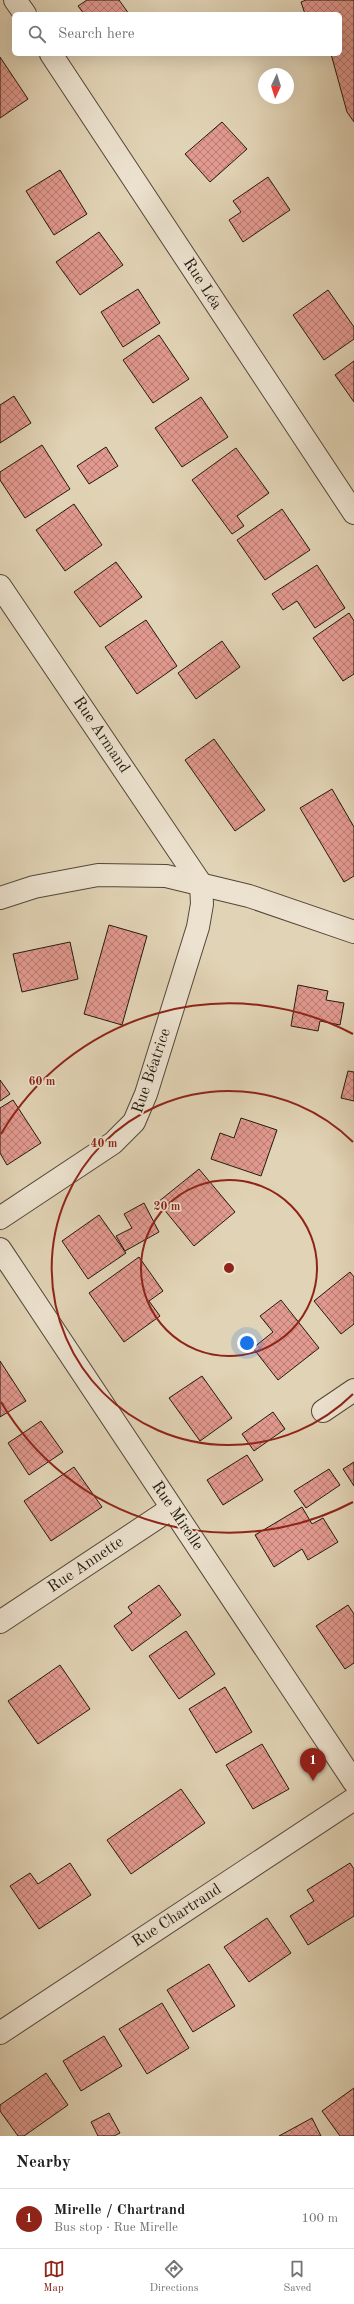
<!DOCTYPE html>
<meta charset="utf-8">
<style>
:root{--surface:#fff;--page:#f6f6f6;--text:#202124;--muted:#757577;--line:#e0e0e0;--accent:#8f2418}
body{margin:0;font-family:"Old Standard TT",serif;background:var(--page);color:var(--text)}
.compass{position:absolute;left:258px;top:68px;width:36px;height:36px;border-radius:50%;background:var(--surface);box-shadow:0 4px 16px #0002;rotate:184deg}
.you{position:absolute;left:247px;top:1343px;width:14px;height:14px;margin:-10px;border:3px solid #fff;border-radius:50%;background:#1a73e8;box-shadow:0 0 0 6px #1a73e833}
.badge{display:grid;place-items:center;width:26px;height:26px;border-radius:50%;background:var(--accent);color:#fff;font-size:13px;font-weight:700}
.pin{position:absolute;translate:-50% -33px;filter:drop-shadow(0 1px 2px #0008)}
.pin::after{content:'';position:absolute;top:21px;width:14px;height:12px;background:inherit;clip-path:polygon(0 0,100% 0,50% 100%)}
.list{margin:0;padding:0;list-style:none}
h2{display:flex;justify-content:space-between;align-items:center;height:52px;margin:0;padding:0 16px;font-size:17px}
h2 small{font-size:13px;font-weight:400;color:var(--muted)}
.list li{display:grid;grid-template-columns:26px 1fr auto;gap:12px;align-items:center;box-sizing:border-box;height:60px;padding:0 16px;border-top:1px solid var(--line)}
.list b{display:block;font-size:15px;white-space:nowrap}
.list p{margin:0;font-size:13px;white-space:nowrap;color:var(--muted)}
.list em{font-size:13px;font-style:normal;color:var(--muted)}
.icon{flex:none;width:22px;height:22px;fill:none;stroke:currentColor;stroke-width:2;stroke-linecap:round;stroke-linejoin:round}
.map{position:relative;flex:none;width:354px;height:2136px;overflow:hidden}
.search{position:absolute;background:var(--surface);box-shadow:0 4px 16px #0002;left:12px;right:12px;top:12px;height:44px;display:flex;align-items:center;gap:10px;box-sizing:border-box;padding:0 14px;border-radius:6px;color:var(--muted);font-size:15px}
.sheet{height:112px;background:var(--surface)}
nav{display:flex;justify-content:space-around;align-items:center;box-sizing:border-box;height:56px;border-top:1px solid var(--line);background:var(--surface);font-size:11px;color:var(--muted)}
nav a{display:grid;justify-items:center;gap:2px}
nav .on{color:var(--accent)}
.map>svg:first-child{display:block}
.building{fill:url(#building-cross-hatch);stroke:#23190f}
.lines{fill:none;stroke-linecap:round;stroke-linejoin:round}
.minor-casing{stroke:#524838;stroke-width:24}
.tertiary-casing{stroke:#524838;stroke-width:24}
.minor{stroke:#ece2cf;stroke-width:22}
.tertiary{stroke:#ece2cf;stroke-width:22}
.ring{fill:none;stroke:#8f2418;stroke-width:2}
.labels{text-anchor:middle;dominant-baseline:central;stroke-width:3.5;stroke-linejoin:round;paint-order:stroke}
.street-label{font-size:16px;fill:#23190f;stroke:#ece2cf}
.centre{fill:#8f2418;stroke:#ece2cf;stroke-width:2}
.ring-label{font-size:12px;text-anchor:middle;font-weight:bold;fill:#8f2418;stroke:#ece2cf;stroke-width:3.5;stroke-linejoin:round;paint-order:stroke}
</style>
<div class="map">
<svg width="354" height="2136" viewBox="0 0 354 2136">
<defs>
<pattern id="building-cross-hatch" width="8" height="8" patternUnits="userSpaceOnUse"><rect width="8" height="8" fill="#e2998f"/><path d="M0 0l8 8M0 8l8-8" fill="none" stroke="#b77c73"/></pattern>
</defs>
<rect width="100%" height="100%" fill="#e1d3b5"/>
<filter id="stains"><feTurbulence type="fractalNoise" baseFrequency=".005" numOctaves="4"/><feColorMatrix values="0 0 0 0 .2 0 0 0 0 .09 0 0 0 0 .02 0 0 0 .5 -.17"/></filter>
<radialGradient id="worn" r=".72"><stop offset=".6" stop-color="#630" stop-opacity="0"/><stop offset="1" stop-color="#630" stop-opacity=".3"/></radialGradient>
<path class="building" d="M87,0h32l10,14h-45l-6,-8z
M306,0h48v122l-7,-10 -16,-58h9v-40h-35l-4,-12z
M0,57l28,42 -28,19z
M222,122l25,27 -37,33 -25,-28z
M60,170l27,44 -33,21 -28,-44z
M268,177l22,33 -47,32 -14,-22 12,-8 -8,-11z
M99,232l24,33 -43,30 -24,-33z
M138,289l22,34 -37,24 -22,-35z
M328,290l26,37v12l-30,21 -31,-45z
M159,335l30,44 -36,24 -30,-43z
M354,361v41l-19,-27z
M14,396l17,27 -31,20v-38z
M201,397l27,40 -46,30 -27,-39z
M42,445l28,44 -45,29 -25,-38v-8z
M106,447l12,19 -29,18 -12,-18z
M236,448l33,45 -32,23 7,10 -12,8 -40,-54z
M74,504l28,41 -37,26 -29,-41z
M282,509l28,41 -45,30 -28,-40z
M116,562l26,35 -42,30 -26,-35z
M317,565l28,43 -30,20 -18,-27 -14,9 -11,-16z
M349,613l5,8v53l-11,7 -30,-43z
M146,620l31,46 -40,28 -32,-47z
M222,641l18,26 -44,32 -18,-26z
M214,739l51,71 -30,21 -50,-71z
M332,789l22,38v49l-10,6 -44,-74z
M109,925l38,11 -25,89 -38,-11z
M70,942l8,37 -56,13 -9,-38z
M298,985l30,6 -2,9 18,3 -4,22 -20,-4 -2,10 -27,-5z
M348,1071l6,1v29l-13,-3z
M0,1080l10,14 -10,7z
M13,1100l28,43 -34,22 -7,-12v-45z
M241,1118l36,12 -16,46 -50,-17 9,-26 14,5z
M199,1169l36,43 -41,34 -36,-44z
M144,1203l15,29 -34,19 -9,-15 16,-8 -8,-14z
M99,1215l27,38 -38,26 -26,-38z
M139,1257l24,34 -14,10 11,15 -36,26 -35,-49z
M350,1272l4,5v47l-13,10 -27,-33z
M281,1300l38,48 -41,32 -25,-32 20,-16 -13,-16z
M0,1361l26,40 -26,16z
M202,1376l30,42 -32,23 -31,-43z
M273,1412l12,17 -31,22 -12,-17z
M41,1421l22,31 -34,23 -21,-32z
M247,1455l16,25 -40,25 -16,-25z
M354,1462v24l-11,-17z
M74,1467l28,40 -51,34 -27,-40z
M329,1469l11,16 -34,23 -12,-17z
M302,1507l10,17 11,-6 15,24 -30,18 -6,-11 -28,18 -19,-32z
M159,1585l22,30 -49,36 -18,-25 18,-13 -4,-6z
M348,1605l6,9v49l-9,6 -29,-43z
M186,1631l29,43 -36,25 -30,-43z
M60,1665l30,44 -52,35 -30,-43z
M225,1687l27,45 -36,21 -27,-44z
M262,1744l27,45 -36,20 -27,-44z
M181,1789l24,34 -74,51 -24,-34z
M70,1863l21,32 -52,34 -29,-43 20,-13 8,11z
M350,1863l4,6v47l-46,29 -18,-29 24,-15 -7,-11z
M267,1918l24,35 -42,29 -25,-35z
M209,1964l26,42 -42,26 -26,-42z
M162,2003l27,45 -42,26 -28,-45z
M104,2036l18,30 -41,25 -18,-30z
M46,2073l22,32 -44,31h-6l-18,-25v-6z
M354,2088v48h-14l-18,-25z
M109,2113l11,20 -6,3h-16l-7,-14z
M312,2118l9,18h-42z"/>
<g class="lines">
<defs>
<path id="minor" d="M15,0l10,14
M51,54l303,459
M0,586l201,298 1,20 -4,23 -52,167 -12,28 -21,21 -113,75
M0,1249l354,533
M323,1411l31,-21
M0,1622l172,-114
M0,2033l354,-234"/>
<path id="tertiary" d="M0,898l34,-11 64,-12 68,1 83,20 105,36"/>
</defs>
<use href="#minor" class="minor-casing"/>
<use href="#tertiary" class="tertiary-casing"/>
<use href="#minor" class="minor"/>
<use href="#tertiary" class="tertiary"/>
</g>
<g class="ring">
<circle cx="229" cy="1268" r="88"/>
<path d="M353 1394A177 177 0 1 1 353 1142"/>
<path d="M353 1502A265 265 0 0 1 1 1402M1 1134A265 265 0 0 1 353 1034"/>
</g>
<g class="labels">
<g class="street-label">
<text transform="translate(202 284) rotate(57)">Rue Léa</text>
<text transform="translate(101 735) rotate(56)">Rue Armand</text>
<text transform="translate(152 1071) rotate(-71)">Rue Béatrice</text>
<text transform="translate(177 1516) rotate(56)">Rue Mirelle</text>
<text transform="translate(86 1565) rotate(-34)">Rue Annette</text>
<text transform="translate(177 1916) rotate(-33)">Rue Chartrand</text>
</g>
</g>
<circle cx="229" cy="1268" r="6" class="centre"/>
<g class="ring-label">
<text x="42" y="1085">60 m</text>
<text x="104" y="1147">40 m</text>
<text x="167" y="1210">20 m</text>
</g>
<rect width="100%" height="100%" filter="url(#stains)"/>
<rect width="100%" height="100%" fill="url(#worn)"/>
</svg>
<svg class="compass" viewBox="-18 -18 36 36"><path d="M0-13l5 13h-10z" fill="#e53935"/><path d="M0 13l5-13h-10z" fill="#757577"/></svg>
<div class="you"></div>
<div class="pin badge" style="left:313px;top:1781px">1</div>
<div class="search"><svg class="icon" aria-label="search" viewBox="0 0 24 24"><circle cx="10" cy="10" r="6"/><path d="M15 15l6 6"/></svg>Search here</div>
</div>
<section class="sheet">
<h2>Nearby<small></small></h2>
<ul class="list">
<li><span class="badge">1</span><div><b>Mirelle / Chartrand</b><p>Bus stop · Rue Mirelle</p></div><em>100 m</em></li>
</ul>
</section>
<nav>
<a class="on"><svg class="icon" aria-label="map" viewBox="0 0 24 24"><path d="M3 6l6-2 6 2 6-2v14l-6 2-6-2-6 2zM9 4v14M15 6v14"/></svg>Map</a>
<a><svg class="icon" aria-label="directions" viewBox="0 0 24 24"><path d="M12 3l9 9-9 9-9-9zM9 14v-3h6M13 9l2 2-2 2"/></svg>Directions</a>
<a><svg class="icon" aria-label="saved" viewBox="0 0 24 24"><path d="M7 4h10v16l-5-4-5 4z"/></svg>Saved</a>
</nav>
